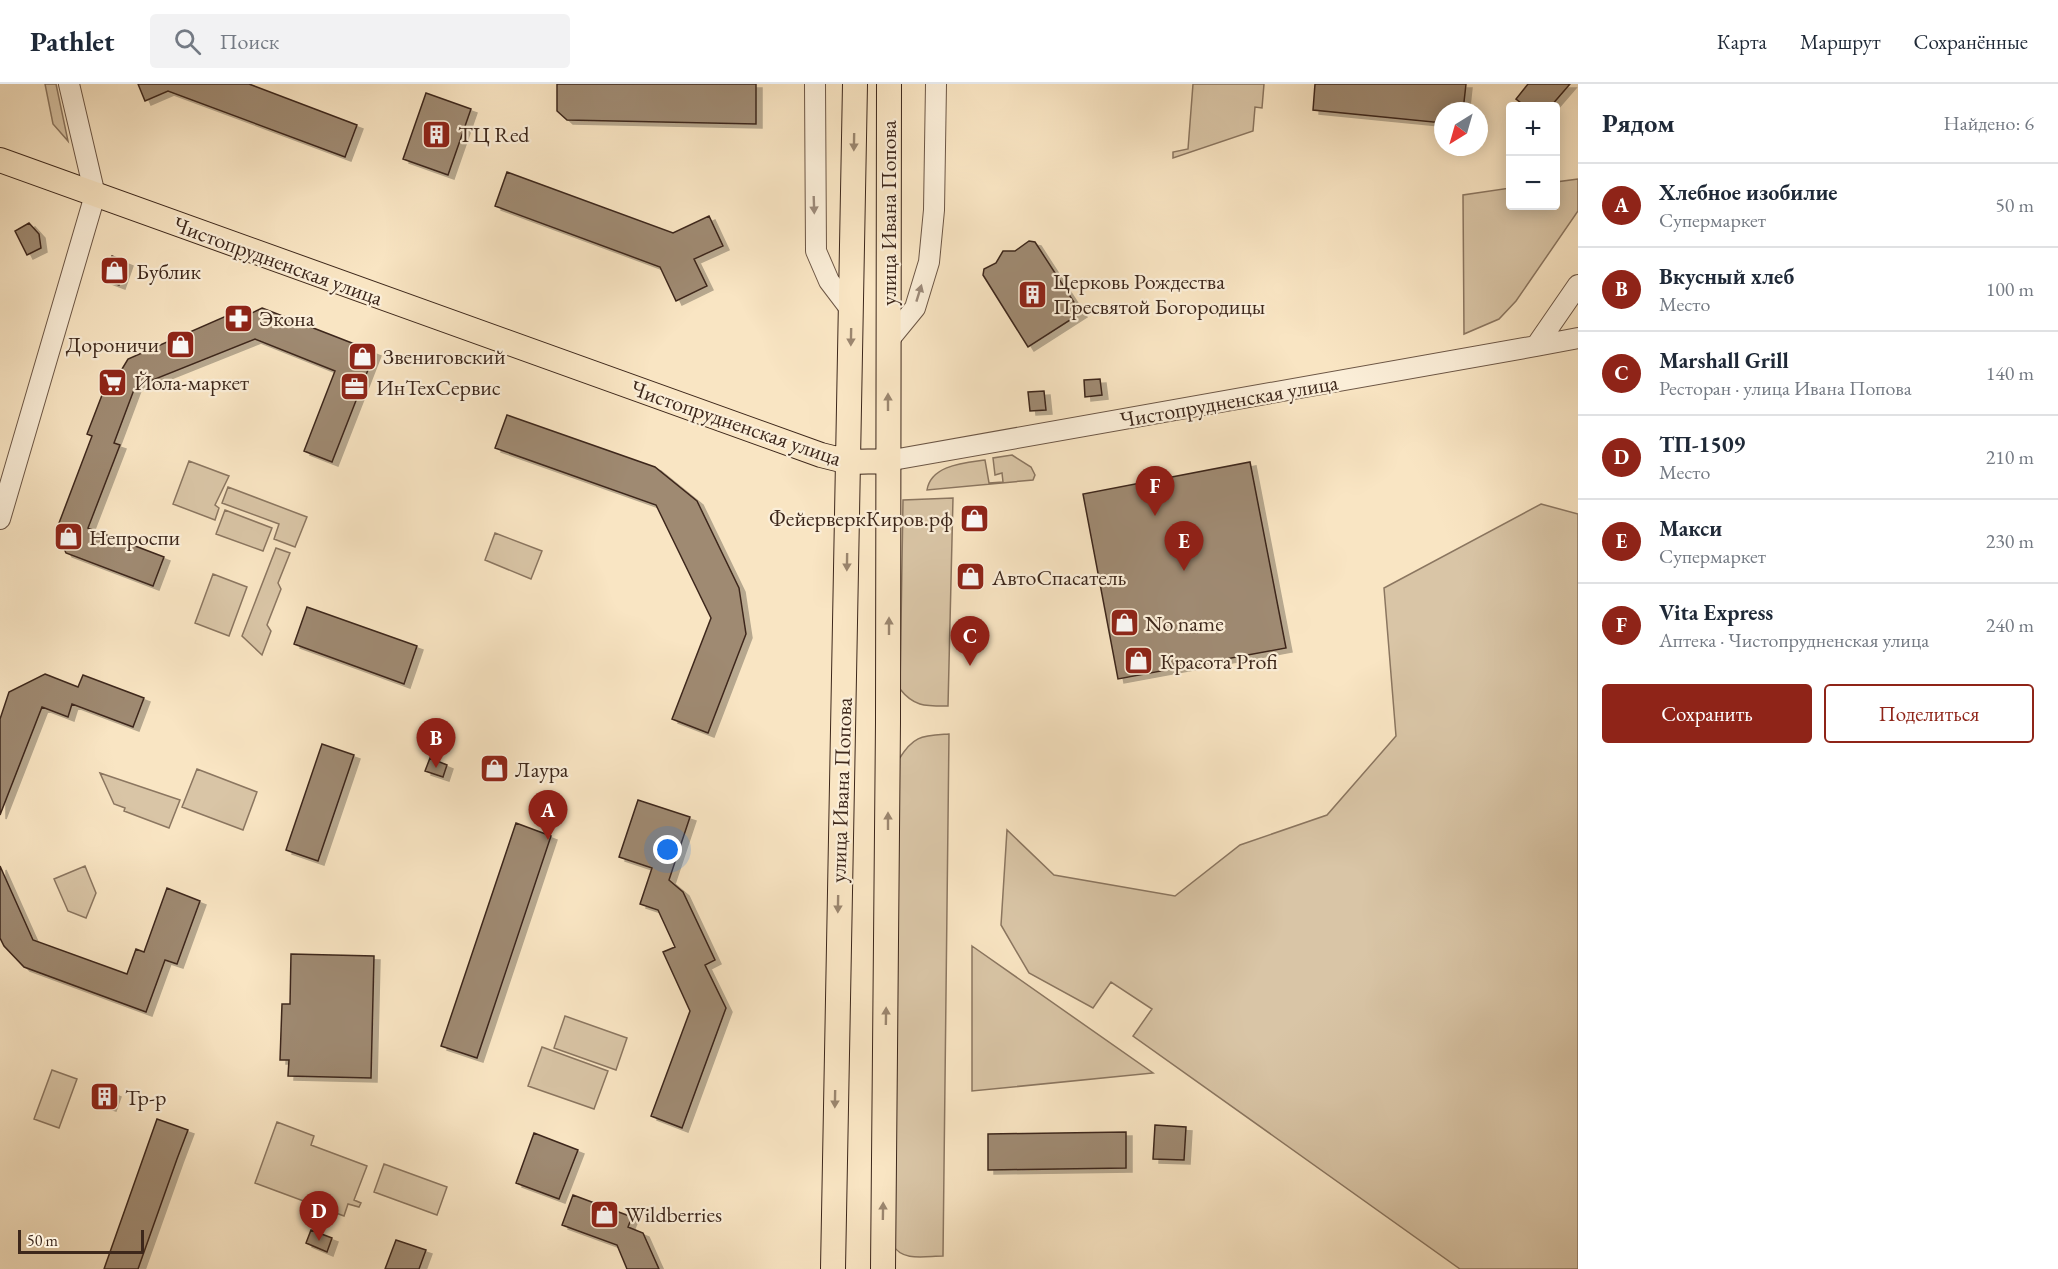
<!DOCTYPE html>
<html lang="ru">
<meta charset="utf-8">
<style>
:root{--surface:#fff;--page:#f2f2f3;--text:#1f2937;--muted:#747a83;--line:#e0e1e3;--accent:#8f2418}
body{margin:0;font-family:"EB Garamond",serif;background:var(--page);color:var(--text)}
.controls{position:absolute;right:18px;top:18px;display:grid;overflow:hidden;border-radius:6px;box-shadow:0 3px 15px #0003}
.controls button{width:54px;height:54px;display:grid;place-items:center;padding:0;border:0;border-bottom:2px solid var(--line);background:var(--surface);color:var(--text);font:30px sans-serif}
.compass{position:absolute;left:1434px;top:18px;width:54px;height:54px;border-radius:50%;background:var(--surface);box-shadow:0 3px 15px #0003;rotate:217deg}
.scale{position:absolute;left:18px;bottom:15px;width:126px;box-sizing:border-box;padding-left:6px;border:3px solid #3d271b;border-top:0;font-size:16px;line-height:21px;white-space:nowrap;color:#3d271b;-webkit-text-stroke:4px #fbeed8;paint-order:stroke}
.you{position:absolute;left:668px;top:766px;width:21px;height:21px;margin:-15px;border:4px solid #fff;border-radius:50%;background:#1a73e8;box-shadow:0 0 0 9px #1a73e833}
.badge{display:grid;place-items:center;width:39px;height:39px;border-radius:50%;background:var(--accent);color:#fff;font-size:20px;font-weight:700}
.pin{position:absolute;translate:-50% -50px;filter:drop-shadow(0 2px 3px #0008)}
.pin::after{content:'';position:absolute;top:32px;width:21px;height:18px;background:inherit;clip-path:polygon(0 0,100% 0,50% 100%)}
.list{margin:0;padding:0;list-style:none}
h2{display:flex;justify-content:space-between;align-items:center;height:78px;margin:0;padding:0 24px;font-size:26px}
h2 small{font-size:20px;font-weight:400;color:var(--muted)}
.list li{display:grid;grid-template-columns:39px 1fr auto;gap:18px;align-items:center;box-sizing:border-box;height:84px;padding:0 24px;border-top:2px solid var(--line)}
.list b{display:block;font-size:22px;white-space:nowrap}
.list p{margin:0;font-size:20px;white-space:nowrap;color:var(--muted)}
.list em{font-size:20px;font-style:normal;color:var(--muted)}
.actions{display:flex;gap:12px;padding:18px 24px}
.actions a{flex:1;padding:14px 0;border:2px solid var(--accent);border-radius:6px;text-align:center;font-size:21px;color:var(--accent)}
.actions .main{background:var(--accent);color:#fff}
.icon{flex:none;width:33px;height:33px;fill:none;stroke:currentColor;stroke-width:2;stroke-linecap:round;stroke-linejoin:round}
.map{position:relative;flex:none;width:1578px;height:1185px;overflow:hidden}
header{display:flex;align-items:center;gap:36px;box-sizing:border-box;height:84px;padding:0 30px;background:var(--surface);border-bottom:2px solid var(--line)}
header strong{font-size:28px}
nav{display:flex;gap:33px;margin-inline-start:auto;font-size:21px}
.search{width:420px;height:54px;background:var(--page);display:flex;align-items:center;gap:15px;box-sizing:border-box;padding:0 21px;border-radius:6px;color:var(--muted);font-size:22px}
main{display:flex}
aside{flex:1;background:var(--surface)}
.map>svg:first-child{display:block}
.green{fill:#d9c5a6;stroke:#8b7660;stroke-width:1.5}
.building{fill:#9f8a72;stroke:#3d271b;stroke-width:1.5;filter:url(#shadow)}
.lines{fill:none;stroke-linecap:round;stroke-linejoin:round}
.minor-casing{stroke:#6c5645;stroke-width:22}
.major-casing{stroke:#3d271b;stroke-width:26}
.minor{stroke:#fbeed8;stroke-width:20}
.major{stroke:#f9e5c3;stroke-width:24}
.oneway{fill:#9b866f}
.oneway2{fill:#9c8a7a}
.labels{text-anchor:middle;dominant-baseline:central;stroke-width:4.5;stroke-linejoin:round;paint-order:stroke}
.poi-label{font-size:22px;fill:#3d271b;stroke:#fbeed8;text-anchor:start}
.street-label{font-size:22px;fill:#3d271b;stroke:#fbeed8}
</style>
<header>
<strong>Pathlet</strong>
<div class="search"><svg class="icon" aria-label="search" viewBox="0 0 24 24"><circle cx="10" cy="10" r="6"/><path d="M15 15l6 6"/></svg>Поиск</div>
<nav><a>Карта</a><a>Маршрут</a><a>Сохранённые</a></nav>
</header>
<main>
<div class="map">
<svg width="1578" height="1185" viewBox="0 0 1578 1185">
<defs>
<filter id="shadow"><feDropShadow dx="6" dy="4" stdDeviation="0" flood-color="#0004"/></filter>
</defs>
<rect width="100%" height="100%" fill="#f9e5c3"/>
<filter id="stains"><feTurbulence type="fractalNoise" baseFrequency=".00333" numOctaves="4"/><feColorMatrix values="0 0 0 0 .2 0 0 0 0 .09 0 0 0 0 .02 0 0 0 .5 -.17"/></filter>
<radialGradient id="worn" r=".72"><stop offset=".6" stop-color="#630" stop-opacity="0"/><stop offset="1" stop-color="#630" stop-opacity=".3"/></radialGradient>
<path class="green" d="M45,0h11l12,57 -15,-17z
M1193,0h71l-2,24 -7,-1 -2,24 -80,27v-6l15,-3z
M1578,95v32l-62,90 -17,18 -35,15 -1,-139 47,-7v18h46v-24z
M1012,371l19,12 4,8 -2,5 -106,10c4,-25 37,-27 58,-30l4,23 14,-1 -1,-9 -7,2 -2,-17z
M189,377l40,15 -14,29 4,3 -4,12 -42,-16z
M228,403l79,30 -12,30 -21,-8 5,-15 -57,-21z
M953,414l-5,208c-22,0 -34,1 -48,-17l3,-189z
M1541,420l37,10v755h-118l-327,-233 19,-27 -41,-27 -18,26 -64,-35 -28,-48 6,-95 47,45 121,21 65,-51 87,-30 69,-79 -12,-148z
M225,426l47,18 -9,23 -47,-17z
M495,449l47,18 -11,28 -46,-19z
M276,464l14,5 -12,30 3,6 -14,36 4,6 -9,24 -20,-19z
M213,490l34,13 -18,49 -34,-13z
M949,650l-6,522c-17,0 -41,6 -50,-11l6,-486c15,-24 23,-23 50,-25z
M197,685l60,23 -14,38 -61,-23z
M100,689l80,27 -11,28 -45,-17 1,-3 -11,-4z
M85,782l11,27 -10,25 -18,-7 -14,-32z
M972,862l181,127 -181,18z
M565,932l62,22 -11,32 -62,-22z
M542,963l66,24 -14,38 -66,-23z
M52,986l25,9 -18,49 -25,-9z
M277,1038l37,14 -3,9 56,21 -13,34 7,3 -2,4 -11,-3 -4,12 -89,-33z
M384,1080l63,23 -10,28 -63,-23z"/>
<path class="building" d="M138,0h111l108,41 -12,32 -177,-66 -23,10z
M557,0h199v40l-189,-4 -10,-9z
M1315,0h151l-3,27h-20v12l-130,-13z
M1528,0h42l-19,22h-26l-9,-7z
M426,9l45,16 -23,66 -45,-16z
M507,88l166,61 36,-17 14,30 -29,13 13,27 -31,15 -16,-34 -165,-61z
M29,139l10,11 2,14 -14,7 -12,-24z
M1029,157l6,1 46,71 -53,34 -45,-72 1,-6 12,-6 7,-12h12z
M112,172l15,6 -8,23 -16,-6z
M262,224l113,44 -43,110 -28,-11 31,-80 -80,-32 -120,48 -21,56 6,2 -32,83 76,29 -11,29 -87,-33 -10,-22 36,-95 -5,-2 22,-57 7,2 12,-20 112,-49 10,4z
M1100,295l2,16 -17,2 -1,-17z
M1044,307l2,19 -16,1 -2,-19z
M507,331l148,52 42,34 42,87 7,46 -38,99 -36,-14 39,-101 -55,-113 -161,-57z
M1250,378l36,186 -168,31 -35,-185z
M307,523l110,39 -13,38 -110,-40z
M45,590l33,13 5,-12 61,23 -11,29 -61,-23 -4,13 -26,-10 -42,108v-96l9,-27z
M322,660l32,11 -36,106 -32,-11z
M430,674l17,7 -4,12 -18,-6z
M638,716l52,17 -21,63 14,12 32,68 -10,5 21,43 -44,120 -31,-12 39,-105 -27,-59 12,-5 -17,-37 -18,-6 12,-36 -33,-11z
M516,739l35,13 -74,222 -36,-12z
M0,782l33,74 94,34 9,-25 8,3 23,-64 33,13 -23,63 -12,-4 -19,52 -122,-45 -20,-21 -4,-8z
M291,870l83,2 -3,122 -83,-2 1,-16h-9l2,-56h8z
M97,1002l18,7 -5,14 -18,-6z
M157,1035l31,11 -11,29 -39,110h-34z
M1155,1041l31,2 -2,33 -31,-1z
M1126,1048v36l-138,2v-36z
M534,1049l44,17 -19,49 -43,-16z
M573,1111l59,22 -4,10 15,6 16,36h-32l-10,-24 -55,-20z
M311,1146l21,8 -5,14 -21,-9z
M396,1156l30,10 -7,19h-34z"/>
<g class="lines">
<defs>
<path id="minor" d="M815,0l1,167 13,30 22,29
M888,257l27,-33 14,-46 5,-52 2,-126
M1536,262l42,-8
M887,377l649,-115 42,-61
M0,435l95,-324 -26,-111"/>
<path id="major" d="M0,76l821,295 28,7 38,-1
M833,1185l22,-1185
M883,1185l5,-547 1,-638"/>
</defs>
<use href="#minor" class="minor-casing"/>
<use href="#major" class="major-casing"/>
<use href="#minor" class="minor"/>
<use href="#major" class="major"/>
</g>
<defs><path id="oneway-solid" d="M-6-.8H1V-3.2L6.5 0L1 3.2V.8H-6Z" transform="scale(1.5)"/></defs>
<g class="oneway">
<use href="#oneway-solid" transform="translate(854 58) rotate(91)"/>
<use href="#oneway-solid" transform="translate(851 253) rotate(91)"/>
<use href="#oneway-solid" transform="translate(888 318) rotate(-90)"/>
<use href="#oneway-solid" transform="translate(847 478) rotate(91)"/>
<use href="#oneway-solid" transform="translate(889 542) rotate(-90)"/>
<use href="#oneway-solid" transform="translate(888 737) rotate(-90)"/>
<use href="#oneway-solid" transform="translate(838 820) rotate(91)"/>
<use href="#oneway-solid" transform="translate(886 932) rotate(-89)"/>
<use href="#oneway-solid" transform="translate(835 1015) rotate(91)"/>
<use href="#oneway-solid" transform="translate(883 1127) rotate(-89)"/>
</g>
<g class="oneway2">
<use href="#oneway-solid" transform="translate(814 121) rotate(88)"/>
<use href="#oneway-solid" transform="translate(919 209) rotate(-73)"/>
</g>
<defs>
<symbol id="building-square" viewBox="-11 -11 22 22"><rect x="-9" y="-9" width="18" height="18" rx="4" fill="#8f2418" stroke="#fbeed8"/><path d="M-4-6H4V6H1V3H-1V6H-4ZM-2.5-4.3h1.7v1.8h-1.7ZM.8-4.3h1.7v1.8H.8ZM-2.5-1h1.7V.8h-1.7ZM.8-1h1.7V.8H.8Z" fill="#fff"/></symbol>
<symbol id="shop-square" viewBox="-11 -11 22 22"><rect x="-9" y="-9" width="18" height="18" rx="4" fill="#8f2418" stroke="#fbeed8"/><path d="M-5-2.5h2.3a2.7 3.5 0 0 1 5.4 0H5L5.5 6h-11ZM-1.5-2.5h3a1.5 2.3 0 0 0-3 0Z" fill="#fff"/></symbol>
<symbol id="pharmacy-square" viewBox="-11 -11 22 22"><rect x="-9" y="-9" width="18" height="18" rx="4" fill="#8f2418" stroke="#fbeed8"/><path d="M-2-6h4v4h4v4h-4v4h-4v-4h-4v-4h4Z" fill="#fff"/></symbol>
<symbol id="supermarket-square" viewBox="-11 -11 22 22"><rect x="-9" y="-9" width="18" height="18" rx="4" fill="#8f2418" stroke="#fbeed8"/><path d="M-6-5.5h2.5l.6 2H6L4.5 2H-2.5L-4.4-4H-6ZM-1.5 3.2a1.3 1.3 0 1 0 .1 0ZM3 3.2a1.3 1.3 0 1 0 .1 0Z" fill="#fff"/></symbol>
<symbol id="office-square" viewBox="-11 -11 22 22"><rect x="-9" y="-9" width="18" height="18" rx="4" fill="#8f2418" stroke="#fbeed8"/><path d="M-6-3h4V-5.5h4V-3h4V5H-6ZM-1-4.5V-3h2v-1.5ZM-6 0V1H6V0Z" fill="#fff"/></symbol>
</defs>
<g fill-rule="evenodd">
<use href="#building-square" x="420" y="34" width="33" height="33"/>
<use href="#shop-square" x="98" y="170" width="33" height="33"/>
<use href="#building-square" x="1016" y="194" width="33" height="33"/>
<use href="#pharmacy-square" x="222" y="218" width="33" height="33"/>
<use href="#shop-square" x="164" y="244" width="33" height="33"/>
<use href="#shop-square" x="346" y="256" width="33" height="33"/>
<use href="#supermarket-square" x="96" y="282" width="33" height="33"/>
<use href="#office-square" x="338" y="286" width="33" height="33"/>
<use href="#shop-square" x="958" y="418" width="33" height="33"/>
<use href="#shop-square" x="52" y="436" width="33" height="33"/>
<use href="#shop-square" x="954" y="476" width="33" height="33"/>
<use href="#shop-square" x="1108" y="522" width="33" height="33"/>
<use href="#shop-square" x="1122" y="560" width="33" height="33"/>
<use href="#shop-square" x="478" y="668" width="33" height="33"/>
<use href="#building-square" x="88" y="996" width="33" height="33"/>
<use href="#shop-square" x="588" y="1114" width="33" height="33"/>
</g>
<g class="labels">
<g class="poi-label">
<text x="458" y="50">ТЦ Red</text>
<text x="136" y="187">Бублик</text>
<text x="1053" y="197">Церковь Рождества<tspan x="1053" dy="25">Пресвятой Богородицы</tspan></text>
<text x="259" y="234">Экона</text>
<text x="159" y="260" text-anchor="end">Дороничи</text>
<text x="383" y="272">Звениговский</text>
<text x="134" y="298">Йола-маркет</text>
<text x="376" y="303">ИнТехСервис</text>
<text x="953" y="434" text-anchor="end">ФейерверкКиров.рф</text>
<text x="89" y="453">Непроспи</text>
<text x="992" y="493">АвтоСпасатель</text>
<text x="1145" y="539">No name</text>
<text x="1160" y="577">Красота Profi</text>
<text x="515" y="685">Лаура</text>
<text x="125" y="1013">Тр-р</text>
<text x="625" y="1130">Wildberries</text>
</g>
<g class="street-label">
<text transform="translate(888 129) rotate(-90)">улица Ивана Попова</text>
<text transform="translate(278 177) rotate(20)">Чистопрудненская улица</text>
<text transform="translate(1229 317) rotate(-10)">Чистопрудненская улица</text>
<text transform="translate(736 339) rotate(19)">Чистопрудненская улица</text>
<text transform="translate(841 706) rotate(-88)">улица Ивана Попова</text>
</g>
</g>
<rect width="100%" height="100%" filter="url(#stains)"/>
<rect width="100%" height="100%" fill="url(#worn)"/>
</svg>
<div class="controls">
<button>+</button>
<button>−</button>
</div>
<svg class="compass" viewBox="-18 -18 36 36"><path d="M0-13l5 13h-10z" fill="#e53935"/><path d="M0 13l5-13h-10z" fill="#747a83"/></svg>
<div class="scale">50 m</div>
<div class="you"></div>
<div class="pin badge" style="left:548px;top:756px">A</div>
<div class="pin badge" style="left:436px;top:684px">B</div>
<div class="pin badge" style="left:970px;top:582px">C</div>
<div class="pin badge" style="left:319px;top:1157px">D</div>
<div class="pin badge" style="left:1184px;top:487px">E</div>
<div class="pin badge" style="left:1155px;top:432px">F</div>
</div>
<aside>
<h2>Рядом<small>Найдено: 6</small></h2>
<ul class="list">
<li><span class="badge">A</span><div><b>Хлебное изобилие</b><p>Супермаркет</p></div><em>50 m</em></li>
<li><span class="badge">B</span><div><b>Вкусный хлеб</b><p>Место</p></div><em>100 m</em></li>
<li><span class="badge">C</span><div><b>Marshall Grill</b><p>Ресторан · улица Ивана Попова</p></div><em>140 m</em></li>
<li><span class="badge">D</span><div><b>ТП-1509</b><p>Место</p></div><em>210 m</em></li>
<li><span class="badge">E</span><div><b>Макси</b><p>Супермаркет</p></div><em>230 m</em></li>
<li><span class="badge">F</span><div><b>Vita Express</b><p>Аптека · Чистопрудненская улица</p></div><em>240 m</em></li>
</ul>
<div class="actions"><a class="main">Сохранить</a><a>Поделиться</a></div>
</aside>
</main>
